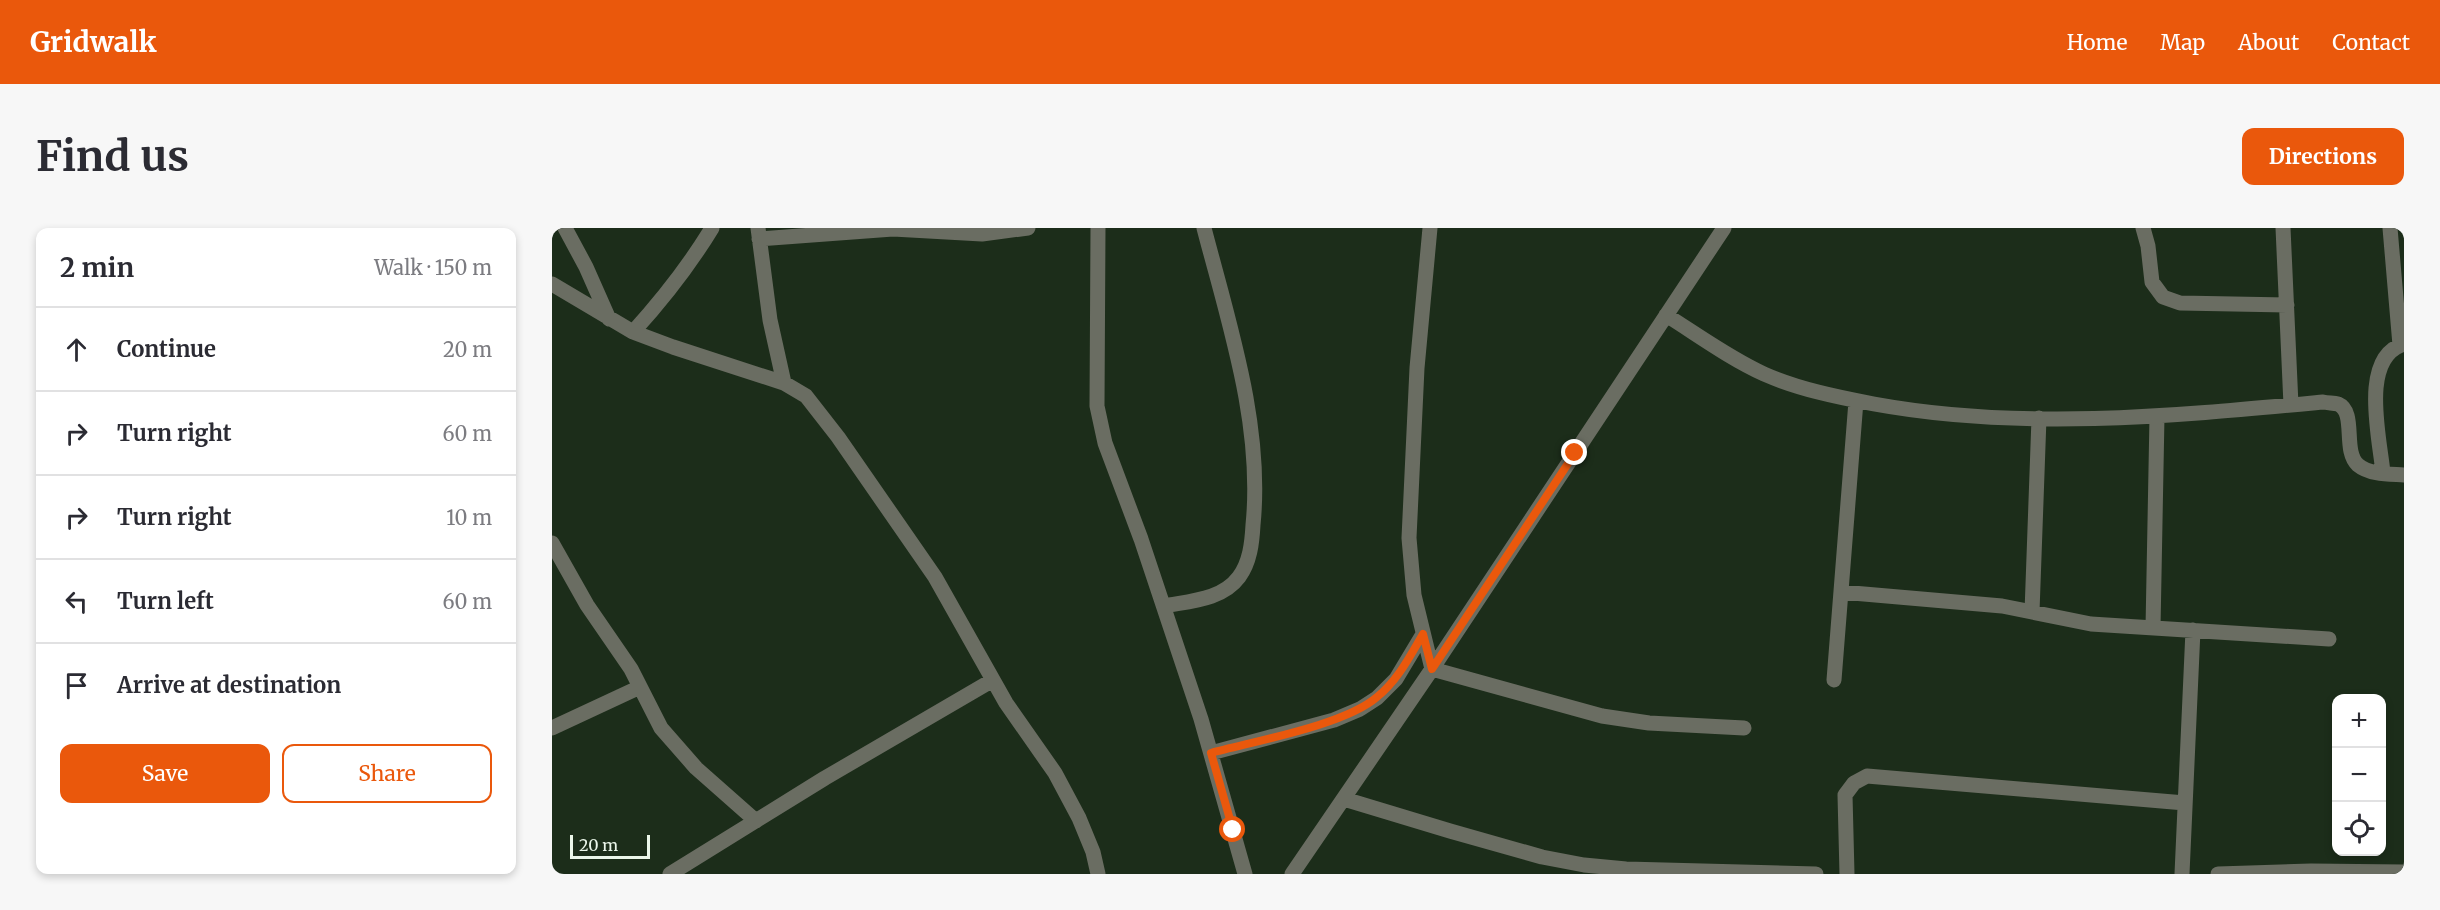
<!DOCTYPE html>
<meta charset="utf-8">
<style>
:root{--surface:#fff;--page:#f7f7f7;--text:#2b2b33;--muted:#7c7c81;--line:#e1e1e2;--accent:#ea580c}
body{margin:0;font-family:Merriweather,serif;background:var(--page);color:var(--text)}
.controls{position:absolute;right:18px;bottom:18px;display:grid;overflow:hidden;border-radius:12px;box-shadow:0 3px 9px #0003}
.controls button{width:54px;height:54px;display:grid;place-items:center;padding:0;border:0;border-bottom:2px solid var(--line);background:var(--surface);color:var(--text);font:30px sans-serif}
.scale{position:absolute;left:18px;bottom:15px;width:80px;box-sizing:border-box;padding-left:6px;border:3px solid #ebf6ea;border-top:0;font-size:16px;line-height:21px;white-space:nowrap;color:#ebf6ea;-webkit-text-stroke:4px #1c2d1a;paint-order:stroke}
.stop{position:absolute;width:18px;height:18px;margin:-14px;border:4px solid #ea580c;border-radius:50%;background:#fff}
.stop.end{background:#ea580c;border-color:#fff;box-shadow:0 2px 6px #0008}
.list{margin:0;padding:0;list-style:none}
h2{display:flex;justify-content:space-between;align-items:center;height:78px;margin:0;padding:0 24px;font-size:26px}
h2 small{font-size:20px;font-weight:400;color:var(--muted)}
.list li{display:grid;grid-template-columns:39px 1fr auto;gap:18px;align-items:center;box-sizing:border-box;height:84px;padding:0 24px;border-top:2px solid var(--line)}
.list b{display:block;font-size:22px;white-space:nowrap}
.list em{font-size:20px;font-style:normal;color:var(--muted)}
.actions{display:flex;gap:12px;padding:18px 24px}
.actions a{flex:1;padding:14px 0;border:2px solid var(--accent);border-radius:12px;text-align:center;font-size:21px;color:var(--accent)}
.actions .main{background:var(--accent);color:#fff}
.icon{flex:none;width:33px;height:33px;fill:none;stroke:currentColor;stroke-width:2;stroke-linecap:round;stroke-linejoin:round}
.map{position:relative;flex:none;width:1852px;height:646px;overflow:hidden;border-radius:12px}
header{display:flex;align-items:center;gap:36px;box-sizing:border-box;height:84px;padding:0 30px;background:var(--accent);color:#fff}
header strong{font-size:28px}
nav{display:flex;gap:33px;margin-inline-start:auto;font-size:21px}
.intro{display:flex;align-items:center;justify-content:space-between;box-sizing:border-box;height:144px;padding:0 36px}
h1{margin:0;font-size:42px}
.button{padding:15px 27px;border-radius:12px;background:var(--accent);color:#fff;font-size:21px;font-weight:700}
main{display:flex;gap:36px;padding:0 36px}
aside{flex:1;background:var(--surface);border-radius:12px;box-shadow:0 3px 9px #0003}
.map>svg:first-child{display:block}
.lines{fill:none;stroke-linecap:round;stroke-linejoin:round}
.minor{stroke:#6a6d62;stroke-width:15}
.route{stroke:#ea580c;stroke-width:8}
</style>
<header>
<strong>Gridwalk</strong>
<nav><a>Home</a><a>Map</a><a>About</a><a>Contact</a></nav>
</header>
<div class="intro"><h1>Find us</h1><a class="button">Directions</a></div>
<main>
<aside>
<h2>2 min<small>Walk · 150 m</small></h2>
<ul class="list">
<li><svg class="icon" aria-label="ahead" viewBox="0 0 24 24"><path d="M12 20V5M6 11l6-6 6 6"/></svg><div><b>Continue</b></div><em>20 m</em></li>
<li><svg class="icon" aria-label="right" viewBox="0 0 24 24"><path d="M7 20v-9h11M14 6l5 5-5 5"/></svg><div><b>Turn right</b></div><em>60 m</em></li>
<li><svg class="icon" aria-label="right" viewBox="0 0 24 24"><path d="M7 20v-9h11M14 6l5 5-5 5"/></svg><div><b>Turn right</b></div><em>10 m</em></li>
<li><svg class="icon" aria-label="left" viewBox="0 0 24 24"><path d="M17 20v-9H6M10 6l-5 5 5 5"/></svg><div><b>Turn left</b></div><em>60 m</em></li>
<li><svg class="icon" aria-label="arrive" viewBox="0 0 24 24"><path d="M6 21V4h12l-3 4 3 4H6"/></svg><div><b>Arrive at destination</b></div></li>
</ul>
<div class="actions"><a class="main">Save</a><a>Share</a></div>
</aside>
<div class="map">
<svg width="1852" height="646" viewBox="0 0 1852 646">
<rect width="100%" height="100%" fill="#1c2d1a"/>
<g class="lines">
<path class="minor" d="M13,0l21,39 23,52
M206,0l12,92 14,63
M546,0l-1,178 8,37 36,96 60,180 44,155
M878,0l-13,140 -8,170 5,57 18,74 170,47 47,7 95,5
M1591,0l5,18 4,36 11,15 17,6 107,2
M1731,0l8,177
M1838,0l10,117
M207,11l134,-10 89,5 46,-6
M0,56l81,48 40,15 111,36 22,13 32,41 97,140 71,126 49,70 24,45 14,34 5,22
M1114,87c32,20 63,43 98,59 34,15 73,23 110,30 148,27 300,12 449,-2 5,1 11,1 15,2 19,8 4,47 20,61 12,10 32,9 46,10
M81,104c30,-33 56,-66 79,-104
M1831,245c-3,-34 -24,-116 21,-129
M0,315l35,62 44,64 30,59 35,40 60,53
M1289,364l161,14 89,18 238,15
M612,378c26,-5 58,-6 75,-29 11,-15 13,-34 14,-52 10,-100 -24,-201 -49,-297
M1480,384l7,-194
M1601,400l4,-212
M1282,452l22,-279
M0,500l88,-41
M659,525l123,-33 26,-11 17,-11 19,-19 27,-45
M792,571l106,32 92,26 42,8 42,4 190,5
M118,646l155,-96 168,-98
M740,646l140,-205 292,-441
M1295,646l-2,-79 9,-12 13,-7 318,27
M1630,646l11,-244
M1666,646l93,-3 93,1"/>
</g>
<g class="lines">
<path class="route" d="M681,602l-22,-77c44,-12 134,-28 166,-56 21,-17 33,-41 46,-63l9,35 143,-216"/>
</g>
</svg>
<div class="controls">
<button>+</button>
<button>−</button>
<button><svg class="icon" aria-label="locate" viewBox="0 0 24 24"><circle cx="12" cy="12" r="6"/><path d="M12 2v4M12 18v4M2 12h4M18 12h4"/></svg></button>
</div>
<div class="scale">20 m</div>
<div class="stop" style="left:681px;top:602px"></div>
<div class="stop end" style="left:1023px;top:225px"></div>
</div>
</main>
